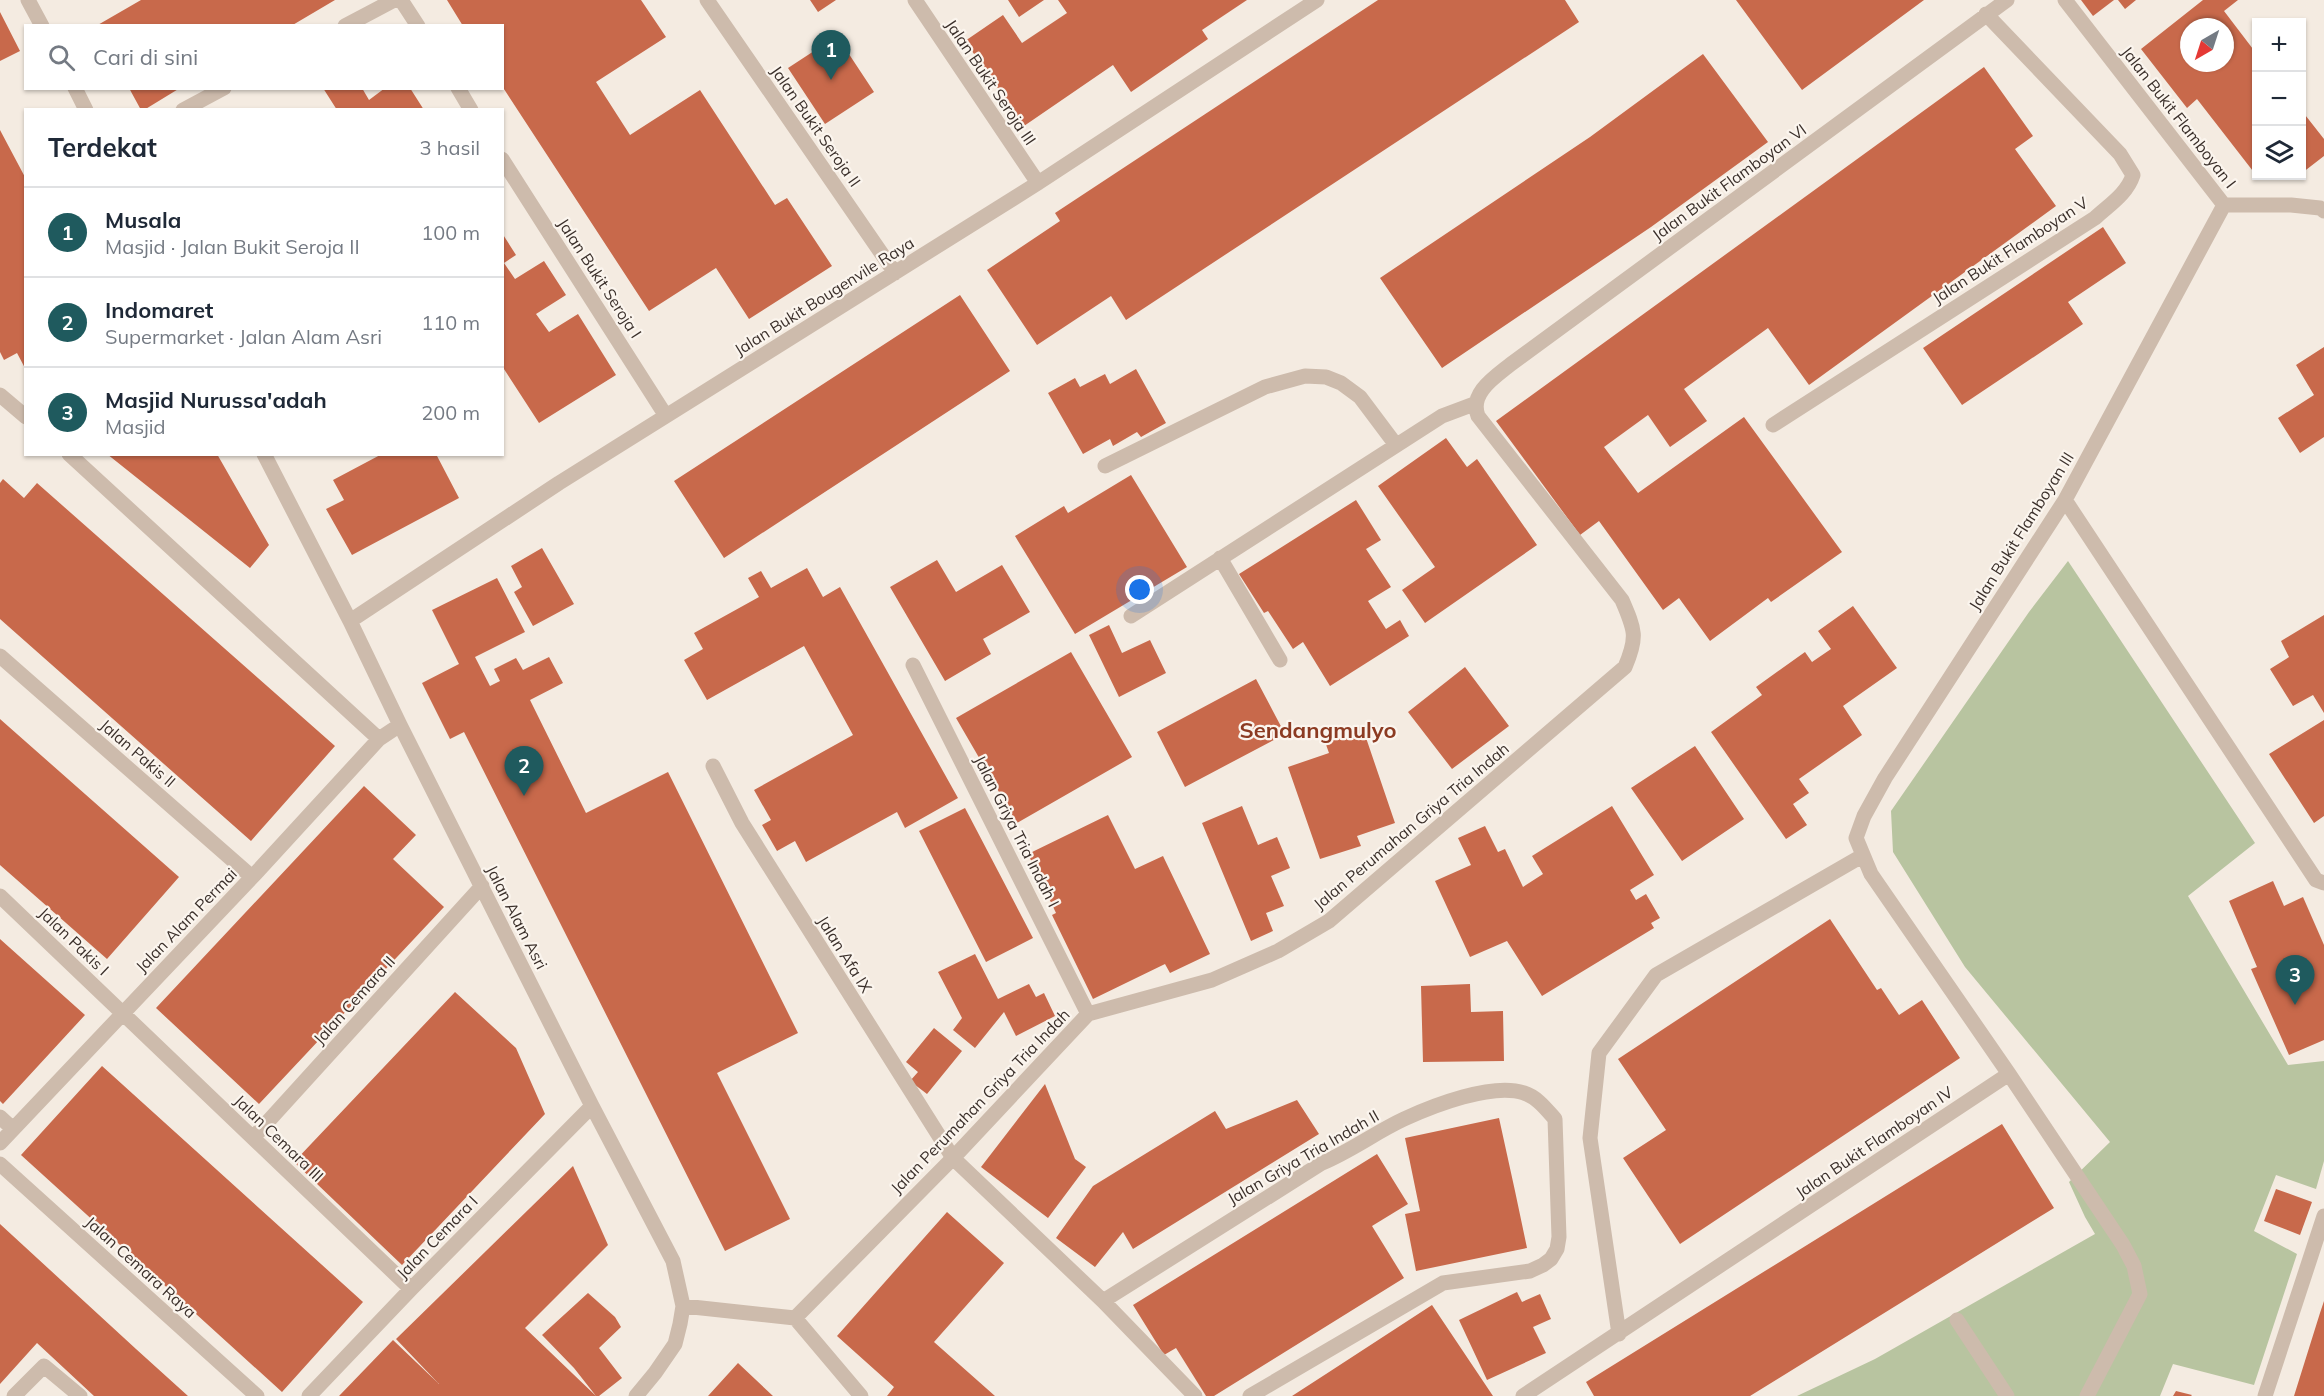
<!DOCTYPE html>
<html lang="id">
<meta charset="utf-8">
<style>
:root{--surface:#fff;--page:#f6f6f7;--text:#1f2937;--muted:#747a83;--line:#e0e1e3;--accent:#1f5a5e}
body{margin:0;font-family:Mulish,sans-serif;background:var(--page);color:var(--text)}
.controls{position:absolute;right:18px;top:18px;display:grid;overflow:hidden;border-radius:0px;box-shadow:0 2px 4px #0004}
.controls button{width:54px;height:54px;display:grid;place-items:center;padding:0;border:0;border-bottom:2px solid var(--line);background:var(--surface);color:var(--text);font:30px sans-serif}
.compass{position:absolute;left:2180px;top:18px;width:54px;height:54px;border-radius:50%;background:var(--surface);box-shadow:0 2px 4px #0004;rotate:219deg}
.you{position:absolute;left:1140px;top:590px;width:21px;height:21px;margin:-15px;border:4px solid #fff;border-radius:50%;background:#1a73e8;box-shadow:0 0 0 9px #1a73e833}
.badge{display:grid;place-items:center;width:39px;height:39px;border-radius:50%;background:var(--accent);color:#fff;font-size:20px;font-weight:700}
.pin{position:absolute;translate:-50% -50px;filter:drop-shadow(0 2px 3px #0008)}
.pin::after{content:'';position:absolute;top:32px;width:21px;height:18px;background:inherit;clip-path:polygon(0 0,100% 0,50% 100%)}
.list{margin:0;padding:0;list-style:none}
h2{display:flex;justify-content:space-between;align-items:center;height:78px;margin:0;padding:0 24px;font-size:26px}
h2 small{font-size:20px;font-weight:400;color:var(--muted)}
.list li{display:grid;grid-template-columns:39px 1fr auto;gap:18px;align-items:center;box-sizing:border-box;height:90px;padding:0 24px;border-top:2px solid var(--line)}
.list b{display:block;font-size:22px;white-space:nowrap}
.list p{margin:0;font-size:20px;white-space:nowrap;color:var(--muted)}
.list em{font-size:20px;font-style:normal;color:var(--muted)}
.icon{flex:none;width:33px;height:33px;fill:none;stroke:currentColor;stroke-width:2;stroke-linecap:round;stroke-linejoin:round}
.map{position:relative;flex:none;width:2324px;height:1396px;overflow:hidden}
.search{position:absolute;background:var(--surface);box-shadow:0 2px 4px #0004;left:24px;top:24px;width:480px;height:66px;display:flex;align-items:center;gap:15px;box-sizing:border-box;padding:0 21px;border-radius:0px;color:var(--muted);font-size:22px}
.panel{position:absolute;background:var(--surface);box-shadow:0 2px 4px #0004;left:24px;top:108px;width:480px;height:348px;border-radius:0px}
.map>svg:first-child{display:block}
.green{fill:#b8c4a0}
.building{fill:#c8694b;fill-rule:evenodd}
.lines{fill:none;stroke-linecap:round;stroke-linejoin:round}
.street{stroke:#cdbbac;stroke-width:15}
.labels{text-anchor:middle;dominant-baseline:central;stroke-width:4.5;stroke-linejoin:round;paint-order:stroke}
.street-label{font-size:16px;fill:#3b302b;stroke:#fbf5ee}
.district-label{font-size:22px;font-weight:bold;fill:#8c3b22;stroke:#fbf5ee}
</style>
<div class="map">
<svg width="2324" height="1396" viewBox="0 0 2324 1396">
<rect width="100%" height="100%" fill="#f4ebe1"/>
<path class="green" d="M2068,561l187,282 -67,53 100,169 36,-4v100l-8,28 -40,-14 -22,56 43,23 -43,131 -81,-21 -13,32h-363l78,-37 220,-125 -10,-17 -16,-35 41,-40 -145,-175 -72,-115 -2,-41 138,-199z"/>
<path class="building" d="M141,0h194l-44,26h-195z
M447,0h194l25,37 -70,45 34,53 70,-45 75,115 12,-7 45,68 -83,53 -33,-51 -67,43 -147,-225v-60h-39z
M810,0h26l-18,12z
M1008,0h36l-25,17z
M1058,0h189l-45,30 6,9 -77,53 -18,-27 -89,61 -59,-85 38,-26 19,28 45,-30z
M1378,0h187l14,22 -453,298 -15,-24 -74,49 -50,-75 73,-49 -5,-8z
M1736,0h188l-122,90z
M2081,0h33l-21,16z
M2118,0h18l-11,9z
M2203,0h35l-14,11 32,42v122l-59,-76 -10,9 -46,-59zM2189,27h36v36h-36z
M0,12l20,39 -20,10z
M837,36l37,56 -49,32 -37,-56z
M1703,54l65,88 -117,85 -209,141 -62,-90 210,-141z
M1984,67l49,69 -18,13 41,57 -247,179 -41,-57 -84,61 23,32 -37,26 -22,-32 -44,32 34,46 106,-76 98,135 -71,50 -3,-4 -58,43 -31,-43 -16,12 -64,-89 -19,14 -84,-114z
M129,88h51l-36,22h-3z
M323,88h39l7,12 16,-12h25l14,22h-87z
M2302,111l22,28v17l-22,17z
M0,130l26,49v191l-9,-17 -13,7 -4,-8z
M2103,227l23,36 -58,39 15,22 -121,81 -39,-57z
M502,233l14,22 -12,8 11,16 29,-18 22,34 -30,19 13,18 29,-18 38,61 -77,48 -37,-57z
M960,295l50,76 -286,187 -50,-77z
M2324,347v90l-24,16 -22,-35 36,-23 -18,-30z
M1136,369l30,54 -25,14 -4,-5 -24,14 -3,-7 -27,15 -35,-61 27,-15 5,9 25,-13 5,10z
M1446,438l21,29 10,-8 60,86 -112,78 -23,-33 33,-23 -57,-81z
M107,454h110l52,91 -19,23z
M382,454h54l23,44 -107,57 -26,-46 18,-9 -11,-20z
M1131,475l56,92 -112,67 -60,-98 49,-30 4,7z
M3,479l21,19 13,-15 298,263 -84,95 -251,-222v-136z
M1356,500l25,40 -15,9 25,38 -23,14 18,28 14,-9 9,16 -79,50 -27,-44 -10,7 -25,-38 -4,2 -25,-39z
M542,548l32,56 -41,22 -19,-34 8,-5 -11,-21z
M937,560l19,32 46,-27 28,47 -47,27 8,15 -46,27 -55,-94z
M807,568l16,29 17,-10 118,211 -53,30 -8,-16 -91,50 -11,-21 -18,10 -15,-26 9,-5 -17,-30 99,-55 -49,-89 -97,54 -23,-40 19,-11 -9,-16 65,-36 -11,-19 13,-7 10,17z
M497,578l28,54 -50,25 15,29 10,-5 -6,-12 22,-11 7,12 26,-13 14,26 -33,17 56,113 82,-41 130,261 -81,40 73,146 -65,32 -261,-519 -14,7 -28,-56 37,-19 -27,-54z
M1853,606l44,62 -54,38 19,29 -63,44 10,14 -16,11 14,21 -21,14 -75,-107 51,-37 -6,-8 49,-35 7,10 19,-13 -13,-18z
M2324,615v98l-11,-18 -20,11 -23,-37 19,-12 -8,-16z
M1109,625l13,28 28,-13 16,33 -47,24 -30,-62z
M1071,652l61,105 -115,66 -61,-105z
M1465,667l44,59 -57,43 -44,-57z
M1256,679l29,55 -100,53 -28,-55z
M0,719l179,158 -72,82 -107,-94z
M2324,720v96l-10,7 -45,-69z
M1362,726l33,97 -38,13 4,10 -41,13 -32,-92 41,-14 -5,-14z
M1695,746l49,73 -62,42 -51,-73z
M364,786l52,49 -23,24 51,48 -185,197 -103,-96z
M1242,806l16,39 19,-8 13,31 -19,8 13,30 -18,7 7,18 -22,10 -49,-118z
M1612,806l42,69 -24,15 6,10 10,-6 14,24 -9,5 3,5 -112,68 -35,-55 -37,16 -35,-76 36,-16 -13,-27 27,-12 13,26 7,-3 18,38 20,-13 -11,-18z
M965,808l68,130 -47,24 -67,-131z
M1108,815l27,54 28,-13 47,98 -40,19 -5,-9 -72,35 -41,-84 4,-2 -28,-59z
M2273,881l11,25 19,-9 21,48v95l-35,15 -38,-86 6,-2 -28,-66z
M1830,919l47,71 4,-2 18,27 23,-15 38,58 -280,186 -57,-86 43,-28 -48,-71z
M0,939l85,76 -82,89 -3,-3z
M975,954l23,45 31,-15 7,13 8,-4 11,23 -39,20 -12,-24 -29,36 -22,-18 9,-12 -24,-46z
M1470,984l1,28 32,-1 1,50 -81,1 -2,-76z
M455,992l61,56 29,66 -143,151 -108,-103z
M934,1028l28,23 -35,43 -17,-13 8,-9 -12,-10z
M102,1066l261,236 -81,90 -261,-237z
M1045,1084l30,75 11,8 -38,51 -67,-51z
M1297,1100l22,34 -186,115 -10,-17 -28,35 -39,-29 37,-52 122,-75 11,18z
M1499,1118l16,73 -8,2 8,-2 12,57 -111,23 -11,-57 15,-3 -15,-73z
M2002,1124l52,84 -304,188h-156l-8,-14z
M1377,1154l31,50 -36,22 32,52 -190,118h-8l-30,-48 -12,7 -31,-50z
M573,1166l35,79 -83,83 71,68h-257l54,-56 46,44 -43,-45z
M2276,1189l36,13 -12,33 -36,-14z
M947,1212l57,51 -70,79 61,54h-108l7,-9 -57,-51z
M0,1224l136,125 52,47h-94l-57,-53 -37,41z
M1517,1292l5,10 18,-8 11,25 -18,8 13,26 -59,27 -28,-60z
M588,1293l27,24 6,10 -22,21 23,30 -23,18h-3l-22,-28 -32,-33z
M2324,1301v95h-30l26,-83z
M1432,1305l61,91h-201l34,-22z
M738,1363l35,33h-65z
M2176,1391l16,4 -1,1h-18z"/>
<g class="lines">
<path class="street" d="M28,0l14,26
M401,0l17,26
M707,0l188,273
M915,0l123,183
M2065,0l159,205
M345,26l49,-26
M75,88l11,22
M458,88l13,22
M183,110l41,-22
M502,159l164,257
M2224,205h67l29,3 4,3
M0,395l26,22
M1773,425l322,-207c14,-13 32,-24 38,-43l-13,-21 -134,-140
M69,454l310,285
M264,454l86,167 50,104 192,381 81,155 10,45 -3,18 -5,20 -20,29 -19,23
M1105,466l160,-79 40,-11 21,1 15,6 19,14 36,48
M2065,500l251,380 8,3
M1220,558l60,102
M1131,616l311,-200 32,-12
M350,621l209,-138 479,-300 279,-183
M0,656l252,221
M913,665l175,349
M713,766l29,57 211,335 150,143 92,95
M0,896l411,393
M0,1117l13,12
M253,1138l229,-252
M0,1143l256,-270 123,-134 21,-14
M0,1164l257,232
M1103,1301l219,-138c29,-12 54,-31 82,-44 28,-13 89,-37 120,-26 13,4 22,16 31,26l4,118 -2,12 -6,10 -8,6 -13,6 -87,12 -193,113
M683,1306l112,12 66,78
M795,1318l158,-160 135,-144 124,-34 66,-29 51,-30 296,-254c13,-30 10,-37 -3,-67l-144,-184c-9,-23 17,-39 33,-52l496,-364
M1957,1320l50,76
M1619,1334l-29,-196 9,-85 57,-78 206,-119
M14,1396l30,-30 36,30
M309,1396l102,-107 181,-183
M1523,1396l486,-322
M2087,1396l53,-102 -6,-28 -11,-21 -114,-171 -138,-200 -15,-36 8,-22 21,-38 180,-278 159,-295
M2265,1396l59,-180"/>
</g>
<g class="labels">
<g class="street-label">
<text transform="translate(991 82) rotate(56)">Jalan Bukit Seroja III</text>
<text transform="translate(2179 117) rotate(52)">Jalan Bukit Flamboyan I</text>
<text transform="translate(816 126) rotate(55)">Jalan Bukit Seroja II</text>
<text transform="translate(1729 182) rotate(-36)">Jalan Bukit Flamboyan VI</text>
<text transform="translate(2010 250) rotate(-33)">Jalan Bukit Flamboyan V</text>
<text transform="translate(600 278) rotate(57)">Jalan Bukit Seroja I</text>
<text transform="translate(824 296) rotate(-32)">Jalan Bukit Bougenvile Raya</text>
<text transform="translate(2021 531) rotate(-58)">Jalan Bukit Flamboyan III</text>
<text transform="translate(138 753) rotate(41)">Jalan Pakis II</text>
<text transform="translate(1411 826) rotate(-40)">Jalan Perumahan Griya Tria Indah</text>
<text transform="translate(1017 831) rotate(63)">Jalan Griya Tria Indah I</text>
<text transform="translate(517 917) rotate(63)">Jalan Alam Asri</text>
<text transform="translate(186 920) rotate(-46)">Jalan Alam Permai</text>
<text transform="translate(74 941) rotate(44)">Jalan Pakis I</text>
<text transform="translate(845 954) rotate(58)">Jalan Afa IX</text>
<text transform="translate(354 1000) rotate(-48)">Jalan Cemara II</text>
<text transform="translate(980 1101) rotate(-46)">Jalan Perumahan Griya Tria Indah</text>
<text transform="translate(279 1138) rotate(44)">Jalan Cemara III</text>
<text transform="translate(1874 1142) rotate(-34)">Jalan Bukit Flamboyan IV</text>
<text transform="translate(1303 1157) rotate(-30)">Jalan Griya Tria Indah II</text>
<text transform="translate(437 1237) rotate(-46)">Jalan Cemara I</text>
<text transform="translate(141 1267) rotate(42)">Jalan Cemara Raya</text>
</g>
<g class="district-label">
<text x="1318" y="730">Sendangmulyo</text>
</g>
</g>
</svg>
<div class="controls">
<button>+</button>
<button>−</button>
<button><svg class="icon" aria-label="layers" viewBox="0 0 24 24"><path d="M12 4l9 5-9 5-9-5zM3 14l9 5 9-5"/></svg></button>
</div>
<svg class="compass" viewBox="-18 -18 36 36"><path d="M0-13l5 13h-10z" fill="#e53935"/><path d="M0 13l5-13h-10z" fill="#747a83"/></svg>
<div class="you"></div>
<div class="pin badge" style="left:831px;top:80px">1</div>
<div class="pin badge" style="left:524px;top:796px">2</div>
<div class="pin badge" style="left:2295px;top:1005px">3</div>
<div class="search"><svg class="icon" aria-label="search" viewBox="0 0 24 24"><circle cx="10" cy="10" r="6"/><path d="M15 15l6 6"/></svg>Cari di sini</div>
<section class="panel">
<h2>Terdekat<small>3 hasil</small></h2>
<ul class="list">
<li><span class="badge">1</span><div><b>Musala</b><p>Masjid · Jalan Bukit Seroja II</p></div><em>100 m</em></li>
<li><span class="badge">2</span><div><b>Indomaret</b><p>Supermarket · Jalan Alam Asri</p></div><em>110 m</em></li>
<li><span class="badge">3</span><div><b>Masjid Nurussa'adah</b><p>Masjid</p></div><em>200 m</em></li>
</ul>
</section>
</div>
